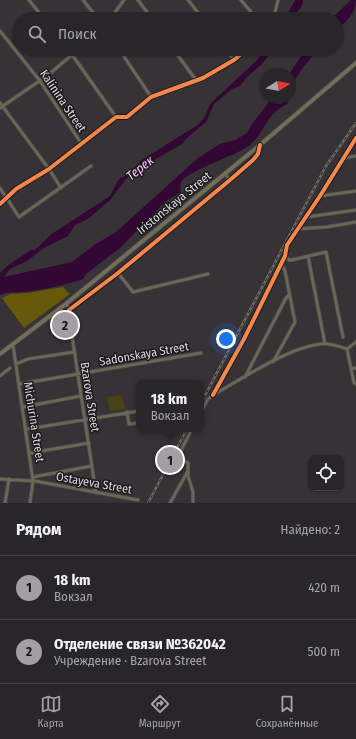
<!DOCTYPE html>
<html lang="ru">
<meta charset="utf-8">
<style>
:root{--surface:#282628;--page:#343234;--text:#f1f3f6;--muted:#a5a5a8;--line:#444345;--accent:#a29ea2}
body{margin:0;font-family:"Fira Sans Condensed",sans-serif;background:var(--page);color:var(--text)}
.controls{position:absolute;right:12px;bottom:12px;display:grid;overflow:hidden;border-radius:8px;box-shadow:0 1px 3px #0004}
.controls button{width:36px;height:36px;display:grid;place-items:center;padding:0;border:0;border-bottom:1px solid var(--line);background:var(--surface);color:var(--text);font:20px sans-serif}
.compass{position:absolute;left:260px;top:68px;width:36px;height:36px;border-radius:50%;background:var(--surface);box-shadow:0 1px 3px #0004;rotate:79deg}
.you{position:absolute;left:226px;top:339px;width:14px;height:14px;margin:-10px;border:3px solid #fff;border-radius:50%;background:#1a73e8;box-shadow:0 0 0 6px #1a73e833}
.badge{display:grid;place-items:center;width:26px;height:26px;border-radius:50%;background:var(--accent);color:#111;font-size:13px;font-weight:700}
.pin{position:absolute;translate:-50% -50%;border:2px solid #fff;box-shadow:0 1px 4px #0006}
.popup{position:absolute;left:136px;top:380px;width:68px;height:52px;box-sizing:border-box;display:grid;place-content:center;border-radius:8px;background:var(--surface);filter:drop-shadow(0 1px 3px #0005);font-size:13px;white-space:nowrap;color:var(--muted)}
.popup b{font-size:15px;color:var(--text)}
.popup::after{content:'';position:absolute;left:50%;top:100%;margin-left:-8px;border:8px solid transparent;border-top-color:var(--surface)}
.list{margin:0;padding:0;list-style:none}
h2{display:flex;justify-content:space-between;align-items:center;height:52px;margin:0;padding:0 16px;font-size:17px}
h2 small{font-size:13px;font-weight:400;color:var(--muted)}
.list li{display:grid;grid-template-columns:26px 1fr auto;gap:12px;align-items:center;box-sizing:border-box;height:64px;padding:0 16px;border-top:1px solid var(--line)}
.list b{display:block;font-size:15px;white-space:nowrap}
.list p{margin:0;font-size:13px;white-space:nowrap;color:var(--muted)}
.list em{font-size:13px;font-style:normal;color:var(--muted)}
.icon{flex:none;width:22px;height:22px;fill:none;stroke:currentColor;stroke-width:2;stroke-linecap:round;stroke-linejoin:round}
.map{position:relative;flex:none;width:356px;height:503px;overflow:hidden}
.search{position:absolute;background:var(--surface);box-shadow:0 1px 3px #0004;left:12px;right:12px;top:12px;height:44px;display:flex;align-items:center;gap:10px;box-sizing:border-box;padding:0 14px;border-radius:22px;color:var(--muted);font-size:15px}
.sheet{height:180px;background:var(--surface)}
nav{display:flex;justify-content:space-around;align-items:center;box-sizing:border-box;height:56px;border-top:1px solid var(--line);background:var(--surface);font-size:11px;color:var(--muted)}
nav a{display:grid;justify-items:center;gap:2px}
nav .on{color:var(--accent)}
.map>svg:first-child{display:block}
.green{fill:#4a4117}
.forest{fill:#665909}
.water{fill:#330734}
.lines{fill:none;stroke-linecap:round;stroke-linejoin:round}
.minor-casing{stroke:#535153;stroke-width:4}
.major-casing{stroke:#535153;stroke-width:5}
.minor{stroke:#6b6755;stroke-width:2.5}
.major{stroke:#746e57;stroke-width:3.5}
.rail-casing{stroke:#6e6b63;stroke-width:2.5}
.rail{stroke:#1d1a1d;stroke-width:1;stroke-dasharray:3;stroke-linecap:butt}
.cycleway-casing{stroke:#1d1a1d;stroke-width:6}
.cycleway{stroke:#f5874c;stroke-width:4}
.labels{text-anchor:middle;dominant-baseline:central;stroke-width:3;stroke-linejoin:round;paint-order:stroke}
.street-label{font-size:12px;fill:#dcd8dc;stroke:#1d1a1d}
.water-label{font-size:13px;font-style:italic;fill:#fac3f9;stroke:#1d1a1d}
</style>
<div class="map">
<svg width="356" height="503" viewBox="0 0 356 503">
<rect width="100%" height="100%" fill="#363236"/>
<path class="green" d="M122,395l3,14 -15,2 -3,-14z"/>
<path class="forest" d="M63,287l7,7 -46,34 -22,-30 8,-4 17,-1z"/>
<path class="water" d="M295,0h8l-1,6 -11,13h-6z
M351,0h5c0,14 -10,21 -19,30v-11h-6z
M266,49h7l-11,15 -15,13 -7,9 -8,3 -18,15 -8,18 -17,14 -7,8 -35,20 -21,15 -16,21 -22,19 -13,6 -7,11 -24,12 -17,13 -17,8 -6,8 68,-15 22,-17 22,-13 82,-74 22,-14 15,-4 12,-7 5,-9 20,-26h11l-1,5 3,-2 3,1 -1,2c-23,12 -21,27 -37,41 -13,11 -66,26 -70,39 0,3 1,6 0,9l-14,8 -46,47 -34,26 -3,5c-17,6 -40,11 -59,13 -8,1 -16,-1 -24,3v-22l7,-7 24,-16h4l15,-15 60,-39 8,-16 10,-6 14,-14 57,-36 6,-7 5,-13 47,-44z
M306,49h13l-15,17 -14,21 -1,-13z"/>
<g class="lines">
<defs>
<path id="minor" d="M29,0l15,19
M83,0l15,19
M138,0l14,19
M188,0l15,19
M241,0l16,19
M110,19l14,-19
M272,19l3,-6 3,-13
M0,31l40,50 41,62
M68,49l48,68
M119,49l32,48
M173,49l23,31
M226,49l8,11
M0,103l49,66 12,19
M0,108l48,-33 31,-26
M344,158l12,-2
M225,174l5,6
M0,188l19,29 72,-51
M320,196l36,-5
M0,204l16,-15 33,-20 67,-52h11l24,-20 52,-19 31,-18 13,-11
M307,217l49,-7
M297,229l30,-2 29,-5
M285,256l4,4h3l34,-8 17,85
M308,256l17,88
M118,273l15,19 75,-18
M67,303l29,190
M69,310l49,-37 112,-93 23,-20 5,-6 2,-9
M13,345l20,136 -3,22
M347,349l9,-7
M273,362l22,-40 -10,-51 -4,-8
M16,364l12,-5 46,-7
M351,369l5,-1
M0,376l10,-8
M245,377l41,-79 3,-3
M19,384l182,-31
M213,395l31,-56 41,-83 2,-11 33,-49 36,-58
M23,407l58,-11
M127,412l2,12 10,-1
M201,412l7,-13 5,-4c29,-16 74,-47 107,-51 9,-1 18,2 27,5l7,34 2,1
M27,429l112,-18
M192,429l-14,27 10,7v13l5,16v11
M30,453l59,-10
M33,477l59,-11
M0,479l35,2 103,19
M5,503l4,-24
M170,503l18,-32"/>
<path id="major" d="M0,354l67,-51 193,-158 96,-82"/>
</defs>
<use href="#minor" class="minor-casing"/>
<use href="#major" class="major-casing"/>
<use href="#minor" class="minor"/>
<use href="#major" class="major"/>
<defs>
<path id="rail" d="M201,403l125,-237 30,-43
M148,503l39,-74"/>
</defs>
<use href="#rail" class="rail-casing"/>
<use href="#rail" class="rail"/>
<defs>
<path id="cycleway" d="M0,204l16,-15 33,-20 67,-52h11l24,-20 52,-19 31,-18 13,-11
M69,310l49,-37 112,-93 23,-20 5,-6 2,-9
M213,395l31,-56 41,-83 2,-11 33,-49 36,-58"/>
</defs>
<use href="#cycleway" class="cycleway-casing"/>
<use href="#cycleway" class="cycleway"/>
</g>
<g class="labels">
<g class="street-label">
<text transform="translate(63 101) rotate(56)">Kalinina Street</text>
<text transform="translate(174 203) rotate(-39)">Iristonskaya Street</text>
<text transform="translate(144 354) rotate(-10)">Sadonskaya Street</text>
<text transform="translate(90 397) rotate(81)">Bzarova Street</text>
<text transform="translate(34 422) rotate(81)">Michurina Street</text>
<text transform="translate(94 483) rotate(10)">Ostayeva Street</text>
</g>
<g class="water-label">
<text transform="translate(140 168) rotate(-39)">Терек</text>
</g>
</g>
</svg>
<div class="controls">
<button><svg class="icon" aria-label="locate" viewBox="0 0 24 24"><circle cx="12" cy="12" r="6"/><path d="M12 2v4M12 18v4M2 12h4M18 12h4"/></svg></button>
</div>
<svg class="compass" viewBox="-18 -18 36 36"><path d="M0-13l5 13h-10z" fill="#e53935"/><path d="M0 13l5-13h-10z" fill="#a5a5a8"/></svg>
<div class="you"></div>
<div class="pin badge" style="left:170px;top:460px">1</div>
<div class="popup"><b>18 km</b>Вокзал</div>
<div class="pin badge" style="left:65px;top:325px">2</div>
<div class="search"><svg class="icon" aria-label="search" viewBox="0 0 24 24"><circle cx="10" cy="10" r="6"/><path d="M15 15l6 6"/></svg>Поиск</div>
</div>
<section class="sheet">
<h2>Рядом<small>Найдено: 2</small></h2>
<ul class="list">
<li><span class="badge">1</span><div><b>18 km</b><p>Вокзал</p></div><em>420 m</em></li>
<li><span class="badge">2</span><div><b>Отделение связи №362042</b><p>Учреждение · Bzarova Street</p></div><em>500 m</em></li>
</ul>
</section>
<nav>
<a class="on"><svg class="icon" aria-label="map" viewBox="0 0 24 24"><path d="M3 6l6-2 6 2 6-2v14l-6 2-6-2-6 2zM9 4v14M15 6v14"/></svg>Карта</a>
<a><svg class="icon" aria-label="directions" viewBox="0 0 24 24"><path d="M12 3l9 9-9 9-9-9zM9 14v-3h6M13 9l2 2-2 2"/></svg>Маршрут</a>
<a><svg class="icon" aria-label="saved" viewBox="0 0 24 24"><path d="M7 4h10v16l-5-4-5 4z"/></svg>Сохранённые</a>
</nav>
